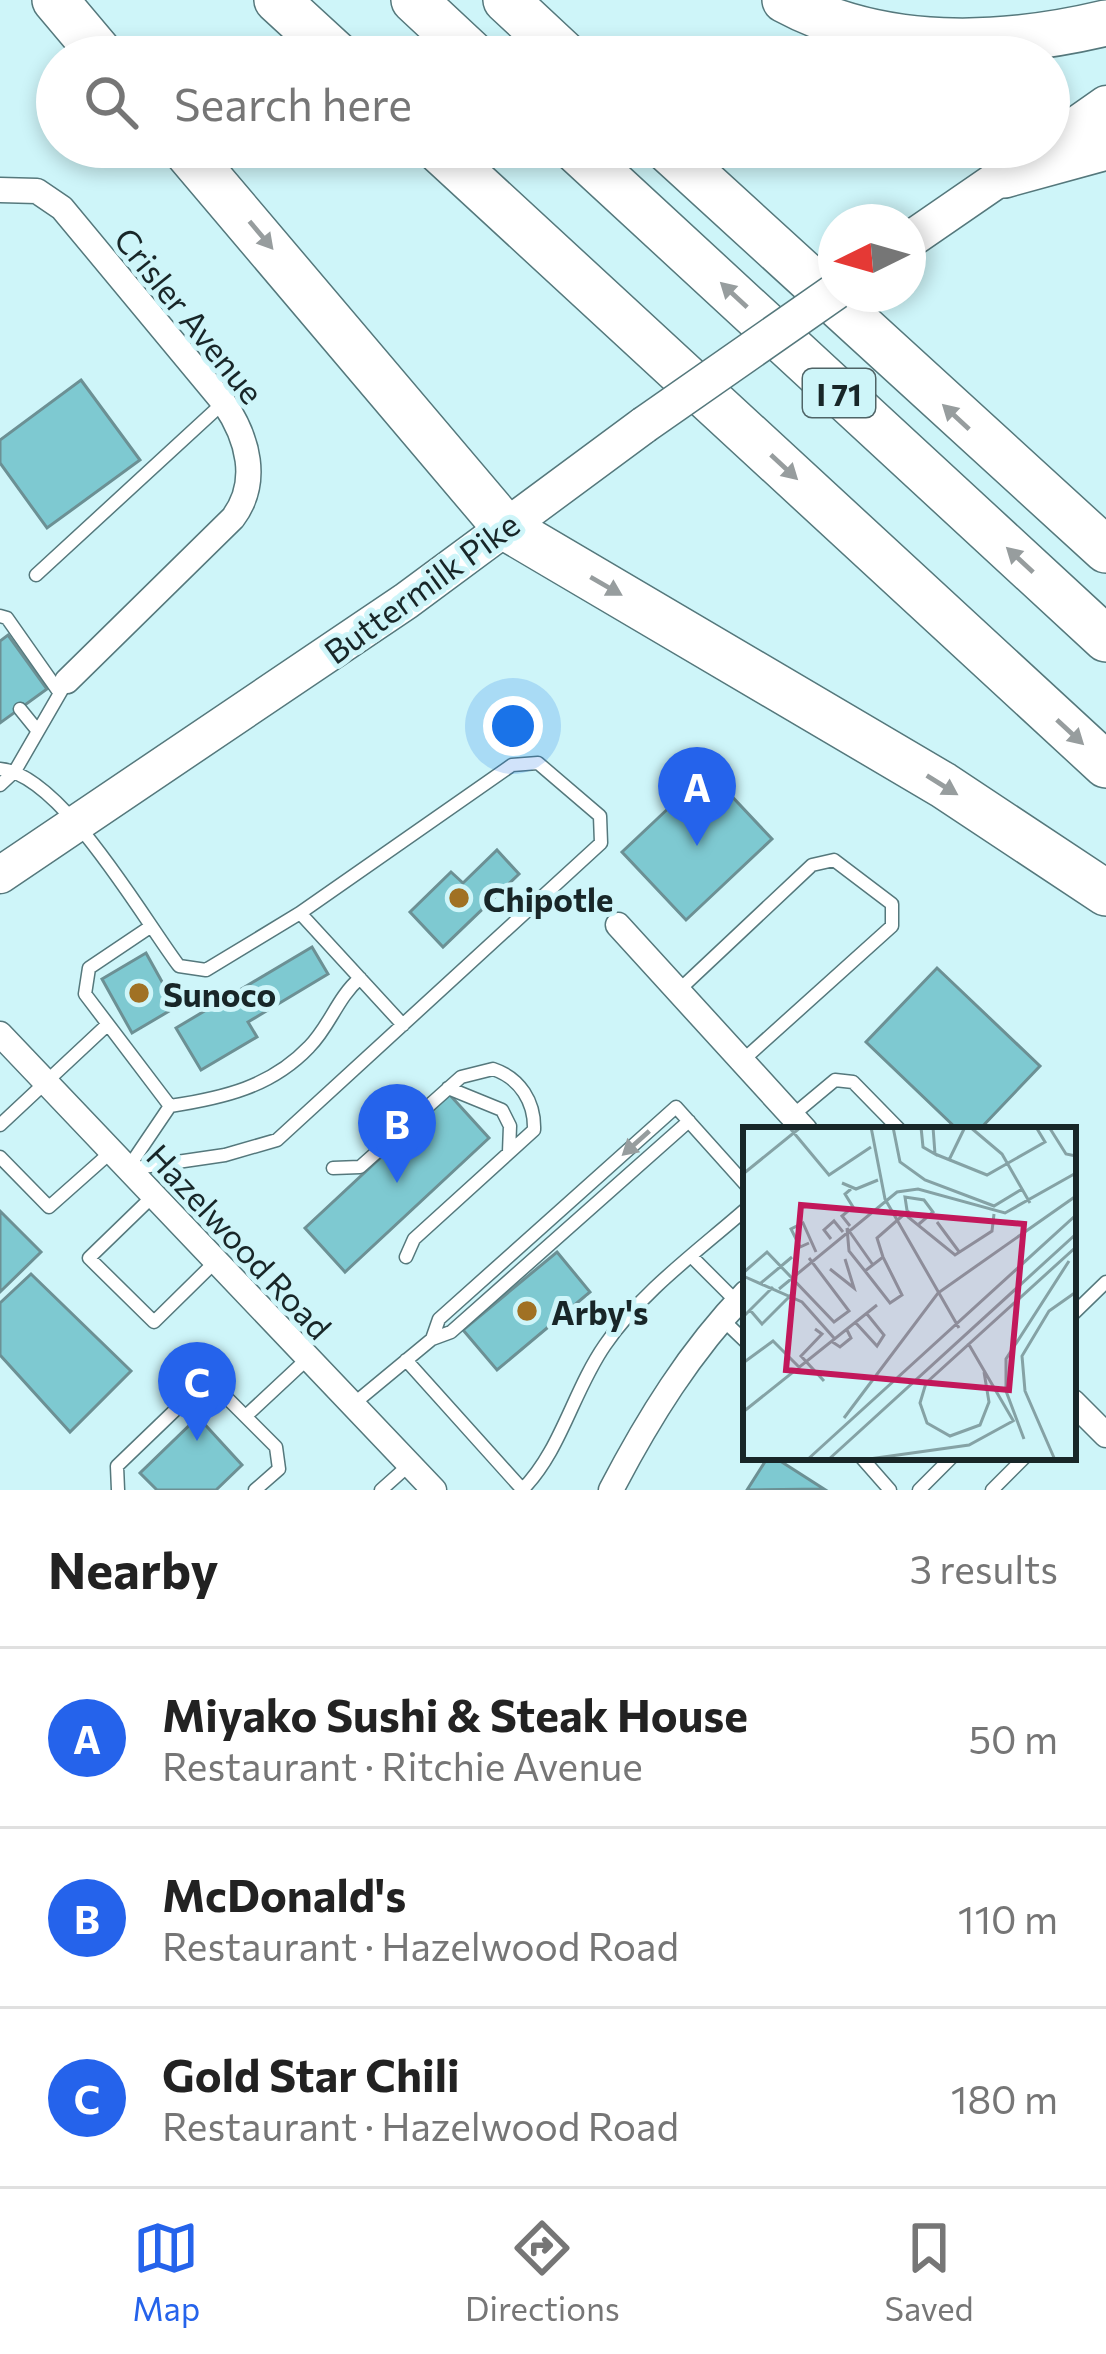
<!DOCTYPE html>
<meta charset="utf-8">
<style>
:root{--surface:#fff;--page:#f6f6f6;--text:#222;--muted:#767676;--line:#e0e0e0;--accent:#2563eb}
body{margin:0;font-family:Commissioner,sans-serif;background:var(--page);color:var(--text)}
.compass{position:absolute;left:818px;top:204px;width:108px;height:108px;border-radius:50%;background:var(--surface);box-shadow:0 6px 18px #0003;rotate:265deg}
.you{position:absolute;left:513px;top:726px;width:42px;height:42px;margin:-30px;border:9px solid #fff;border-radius:50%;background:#1a73e8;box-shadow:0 0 0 18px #1a73e833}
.badge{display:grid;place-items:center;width:78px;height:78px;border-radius:50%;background:var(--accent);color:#fff;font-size:39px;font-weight:700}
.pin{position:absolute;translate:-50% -99px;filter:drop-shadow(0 3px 6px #0008)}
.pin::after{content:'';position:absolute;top:63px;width:42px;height:36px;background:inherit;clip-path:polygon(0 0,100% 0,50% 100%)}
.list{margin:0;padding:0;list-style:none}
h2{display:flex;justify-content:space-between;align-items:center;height:156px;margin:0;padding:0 48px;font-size:51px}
h2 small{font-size:39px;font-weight:400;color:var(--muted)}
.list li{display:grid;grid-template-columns:78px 1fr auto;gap:36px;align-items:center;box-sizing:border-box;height:180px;padding:0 48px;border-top:3px solid var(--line)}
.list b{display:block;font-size:45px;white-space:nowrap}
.list p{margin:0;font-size:39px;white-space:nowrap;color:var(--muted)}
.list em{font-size:39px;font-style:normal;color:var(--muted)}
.icon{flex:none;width:66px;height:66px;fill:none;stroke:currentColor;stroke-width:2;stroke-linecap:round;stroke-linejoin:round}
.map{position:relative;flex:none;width:1106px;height:1490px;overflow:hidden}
.search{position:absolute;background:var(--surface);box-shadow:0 6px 18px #0003;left:36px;right:36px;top:36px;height:132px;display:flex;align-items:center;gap:30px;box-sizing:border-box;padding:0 42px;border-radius:66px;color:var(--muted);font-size:45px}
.sheet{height:696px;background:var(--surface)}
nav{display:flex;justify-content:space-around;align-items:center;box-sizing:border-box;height:168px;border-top:3px solid var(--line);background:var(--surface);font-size:33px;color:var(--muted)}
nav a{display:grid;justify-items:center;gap:6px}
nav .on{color:var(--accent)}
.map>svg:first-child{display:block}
.building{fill:#7ec9d1;stroke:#6c9094;stroke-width:3}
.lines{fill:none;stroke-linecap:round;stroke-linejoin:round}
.service-casing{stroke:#55787c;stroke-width:15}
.minor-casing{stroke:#55787c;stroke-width:27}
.secondary-casing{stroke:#55787c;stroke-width:39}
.motorway-casing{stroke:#55787c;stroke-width:48}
.service{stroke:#fff;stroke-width:12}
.minor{stroke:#fff;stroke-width:24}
.secondary{stroke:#fff;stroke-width:36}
.motorway{stroke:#fff;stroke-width:45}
.secondary-bridge-casing{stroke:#55787c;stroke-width:39;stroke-linecap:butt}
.secondary-bridge{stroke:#fff;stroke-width:36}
.oneway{fill:#979d9e}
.poi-dot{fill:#a07124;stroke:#cef5f9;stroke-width:4.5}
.labels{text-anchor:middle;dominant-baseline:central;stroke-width:10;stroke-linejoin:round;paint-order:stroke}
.shield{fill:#cef5f9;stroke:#4f6467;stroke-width:3}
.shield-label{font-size:30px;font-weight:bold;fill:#182628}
.street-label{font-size:33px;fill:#182628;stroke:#cef5f9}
.poi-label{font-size:33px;font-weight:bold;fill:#182628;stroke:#cef5f9;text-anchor:start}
.inset-road{fill:none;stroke:#85a2a5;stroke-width:3}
.view{fill:#c2185b;fill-opacity:0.15;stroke:#c2185b;stroke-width:6}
.inset-edge{fill:none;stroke:#182628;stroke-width:6}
</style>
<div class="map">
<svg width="1106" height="1490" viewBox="0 0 1106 1490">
<rect width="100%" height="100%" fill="#cef5f9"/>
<path class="building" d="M81,380l59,80 -93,68 -47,-65v-23z
M8,635l39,54 -47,34v-82z
M708,771l64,68 -86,81 -64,-68z
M497,850l22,24 -76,73 -33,-35 41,-40 12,11z
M312,947l16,27 -80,48 9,15 -56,33 -25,-42z
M146,953l30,54 -44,26 -30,-54z
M937,968l103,98 -61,64h-21l-92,-88z
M449,1094l40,44 -144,134 -40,-44z
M0,1211l41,41 -41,40z
M557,1252l33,40 -93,78 -34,-40z
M31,1274l100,97 -61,61 -70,-77v-52z
M198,1417l44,48 -26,25h-59l-17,-17z
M768,1457h6l50,32 -77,1z"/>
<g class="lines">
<defs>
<path id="service" d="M36,575l187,-172
M0,616l7,2 52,74
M20,709l17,21
M0,769c61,5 142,148 179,197l27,4 94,-57
M0,785l15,-14 52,-90
M150,927l-61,41 -4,26 85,112
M678,991l134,-126 22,-5 58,44v22l-150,135
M448,1088l54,22 8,16 -1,26
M793,1115l42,-35 18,2 47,48
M0,1125l106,-99
M0,1157l49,50 62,-55
M128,1168l42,-62c53,-8 101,-19 139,-59 21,-21 28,-49 51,-69
M333,1168l27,-1 101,-90 32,-8c27,9 42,33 41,61l-120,109 -8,18
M129,1169l96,-14 52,-15 324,-297 -1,-27 -62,-53 -26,2 -212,148 103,112
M153,1196l-64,62 65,64 61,-60
M691,1256l46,46
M1073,1314l33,-32
M722,1319l24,23
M432,1339l19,-7 238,-211
M406,1360l116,129
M351,1406l81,-67 7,-20 237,-212 70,78
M247,1415l59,-55
M861,1457l29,33
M118,1490l-1,-24 78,-75 20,-5 61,61 3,22 -24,21
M381,1490l28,-25
M522,1490c39,-39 51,-99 83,-145 36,-53 93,-94 141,-136
M919,1490l33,-33
M992,1490l33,-33"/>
<path id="minor" d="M0,190l37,1 25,17 162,195c24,35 36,79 9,115l-166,163
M618,925l187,205
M0,1034l434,456
M1073,1402l33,33
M611,1490c37,-71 79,-139 135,-197"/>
<path id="secondary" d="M1049,144l57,-40
M908,241l119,-82
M0,875l406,-274 238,-176"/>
<path id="motorway" d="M55,0l48,57
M277,0l62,57
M414,0l61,57
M506,0l61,57
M785,0c98,53 216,48 321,23
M183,147l322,380 438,258 163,108
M436,147l670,618
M573,147l533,492
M665,147l441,403
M1004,175l102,-28"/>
</defs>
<use href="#service" class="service-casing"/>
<use href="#minor" class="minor-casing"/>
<use href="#secondary" class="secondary-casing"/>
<use href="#motorway" class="motorway-casing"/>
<use href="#service" class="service"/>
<use href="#minor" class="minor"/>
<use href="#secondary" class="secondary"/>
<use href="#motorway" class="motorway"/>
<defs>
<path id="secondary-bridge" d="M644,425l192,-134"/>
</defs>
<use href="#secondary-bridge" class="secondary-bridge-casing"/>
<use href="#secondary-bridge" class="secondary-bridge"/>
</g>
<defs><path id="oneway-solid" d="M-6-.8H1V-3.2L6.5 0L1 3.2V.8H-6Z" transform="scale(3)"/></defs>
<g class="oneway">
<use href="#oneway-solid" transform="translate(261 235) rotate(50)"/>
<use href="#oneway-solid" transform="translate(734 295) rotate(-137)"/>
<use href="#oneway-solid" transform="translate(956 417) rotate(-137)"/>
<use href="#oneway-solid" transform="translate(784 467) rotate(43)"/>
<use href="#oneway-solid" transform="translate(1020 560) rotate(-137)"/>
<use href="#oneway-solid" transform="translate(606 586) rotate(30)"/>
<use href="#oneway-solid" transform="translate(1070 732) rotate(43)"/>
<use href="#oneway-solid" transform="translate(942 785) rotate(32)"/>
<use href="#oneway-solid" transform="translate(636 1143) rotate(138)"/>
</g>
<g class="poi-dot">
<circle cx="459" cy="898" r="12"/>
<circle cx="139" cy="993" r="12"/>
<circle cx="527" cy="1311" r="12"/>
</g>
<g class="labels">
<rect class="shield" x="803" y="369" width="72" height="48" rx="9"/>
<g class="shield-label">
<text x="839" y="393">I 71</text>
</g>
<g class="street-label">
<text transform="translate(190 315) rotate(51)">Crisler Avenue</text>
<text transform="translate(421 587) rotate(-36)">Buttermilk Pike</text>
<text transform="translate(240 1241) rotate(47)">Hazelwood Road</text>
</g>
<g class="poi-label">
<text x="483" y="898">Chipotle</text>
<text x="163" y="993">Sunoco</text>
<text x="551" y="1311">Arby's</text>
</g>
</g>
<g transform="translate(743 1127)">
<rect width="333" height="333" fill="#cef5f9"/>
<path class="inset-road" d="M46,0l40,48 42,-28M128,0l14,72 74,129M150,0l7,35 25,18 69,26 28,-17M178,0l2,20 12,7 -2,-27M227,0l32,27 28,49M306,0l17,27 10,2M192,27l52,21 58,-33 -9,-15M206,33l16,-33M0,47l58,-47M99,56l14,6 22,-9M194,95l23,31M176,97l14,-12 -9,-12 -19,-3 3,20 47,38 37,-24 2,-17M107,99l-8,-10 11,-9 -8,-13 6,-5M104,101l2,23 16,20 25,32 12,-8 -19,-38 -18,14M104,101l26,37M88,112l-7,-9 10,-9 9,11M66,116l-9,4 -9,-18 12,-6 13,29M140,130l-6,-19 32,-28M87,142l24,19 -9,-29M0,146l24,-21 67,70 15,-11 -40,-53M0,149l59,26 32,36M18,156l31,-26M36,162l118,-97 21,-3 87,24 71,-40M7,183l12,14 29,-29M0,190l30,-30M112,195l22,24 7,-11 -17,-21M72,202l7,5 -21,22 23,25M88,214l9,6 11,-9 -5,-10M225,216l46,79M0,236l30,-22 26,26M241,245l5,30 -9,23 -30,11 -23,-13 -7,-20 6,-20 150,-136M0,285l134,-107M101,291l94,-125 138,-97M281,312l-18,-48v-32l63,-98M64,333l269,-245M85,333l248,-226M119,333l107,-15 44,-24M312,333l-30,-69 -3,-35 27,-45 27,-19"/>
<path class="view" d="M58,78l223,19 -15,166 -223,-20z"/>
<rect width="333" height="333" class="inset-edge"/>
</g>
</svg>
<svg class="compass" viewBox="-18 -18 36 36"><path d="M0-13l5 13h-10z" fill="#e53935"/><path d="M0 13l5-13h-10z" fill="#767676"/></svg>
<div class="you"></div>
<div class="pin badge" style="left:697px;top:846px">A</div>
<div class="pin badge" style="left:397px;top:1183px">B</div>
<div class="pin badge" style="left:197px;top:1441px">C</div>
<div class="search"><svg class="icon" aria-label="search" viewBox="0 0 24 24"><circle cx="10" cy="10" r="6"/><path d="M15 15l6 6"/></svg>Search here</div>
</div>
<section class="sheet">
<h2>Nearby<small>3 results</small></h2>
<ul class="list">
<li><span class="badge">A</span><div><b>Miyako Sushi &amp; Steak House</b><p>Restaurant · Ritchie Avenue</p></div><em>50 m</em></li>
<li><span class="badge">B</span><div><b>McDonald's</b><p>Restaurant · Hazelwood Road</p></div><em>110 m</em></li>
<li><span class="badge">C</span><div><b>Gold Star Chili</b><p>Restaurant · Hazelwood Road</p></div><em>180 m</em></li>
</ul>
</section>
<nav>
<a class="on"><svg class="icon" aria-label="map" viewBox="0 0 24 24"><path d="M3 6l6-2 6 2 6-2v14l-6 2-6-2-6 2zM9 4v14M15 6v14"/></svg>Map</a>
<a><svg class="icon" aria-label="directions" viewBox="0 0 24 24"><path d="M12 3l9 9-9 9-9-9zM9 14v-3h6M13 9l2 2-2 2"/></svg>Directions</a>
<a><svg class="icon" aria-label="saved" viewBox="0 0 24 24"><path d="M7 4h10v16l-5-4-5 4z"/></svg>Saved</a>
</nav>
